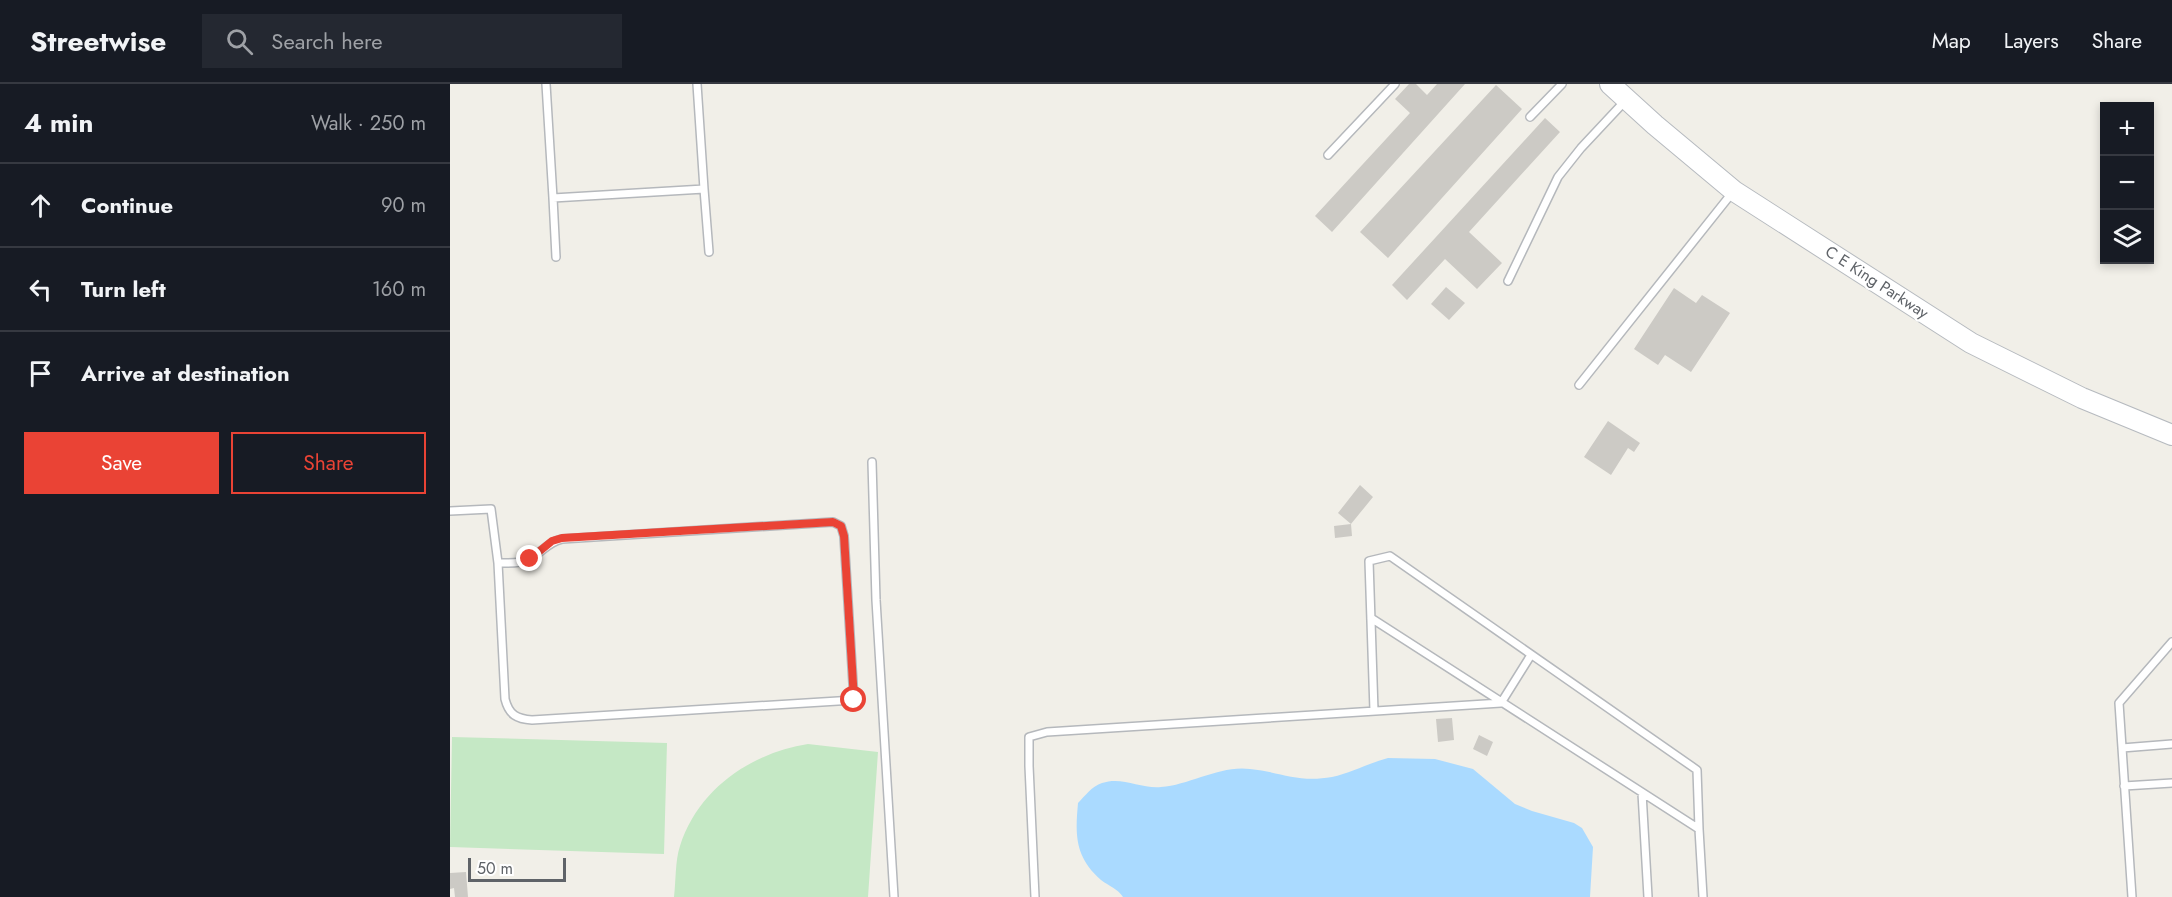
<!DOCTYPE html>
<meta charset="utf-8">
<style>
:root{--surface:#171b24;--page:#242831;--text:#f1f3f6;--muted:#9ea1a6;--line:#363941;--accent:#ea4335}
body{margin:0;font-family:Jost,sans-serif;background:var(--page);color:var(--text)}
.controls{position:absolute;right:18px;top:18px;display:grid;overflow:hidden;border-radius:0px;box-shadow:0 3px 9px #0003}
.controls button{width:54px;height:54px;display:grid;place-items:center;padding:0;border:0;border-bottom:2px solid var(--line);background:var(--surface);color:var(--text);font:30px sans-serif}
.scale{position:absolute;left:18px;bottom:15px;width:98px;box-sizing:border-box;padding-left:6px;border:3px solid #5f6368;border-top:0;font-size:16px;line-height:21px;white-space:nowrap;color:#5f6368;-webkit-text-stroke:4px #fff;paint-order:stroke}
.stop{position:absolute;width:18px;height:18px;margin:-14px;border:4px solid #ea4335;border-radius:50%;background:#fff}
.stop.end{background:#ea4335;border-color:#fff;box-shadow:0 2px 6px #0008}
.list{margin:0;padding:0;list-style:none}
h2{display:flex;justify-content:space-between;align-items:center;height:78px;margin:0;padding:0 24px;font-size:26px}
h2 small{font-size:20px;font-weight:400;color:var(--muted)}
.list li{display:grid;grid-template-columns:39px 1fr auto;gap:18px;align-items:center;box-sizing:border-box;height:84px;padding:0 24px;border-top:2px solid var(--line)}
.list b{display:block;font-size:22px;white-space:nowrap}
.list em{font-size:20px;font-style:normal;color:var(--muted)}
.actions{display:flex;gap:12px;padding:18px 24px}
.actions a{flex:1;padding:14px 0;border:2px solid var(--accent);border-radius:0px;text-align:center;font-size:21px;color:var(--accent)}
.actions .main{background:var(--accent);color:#fff}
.icon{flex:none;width:33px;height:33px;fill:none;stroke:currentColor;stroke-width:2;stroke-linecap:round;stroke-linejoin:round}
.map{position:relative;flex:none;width:1722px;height:813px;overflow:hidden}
header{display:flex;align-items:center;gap:36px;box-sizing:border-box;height:84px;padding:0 30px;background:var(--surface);border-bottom:2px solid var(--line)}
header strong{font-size:28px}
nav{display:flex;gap:33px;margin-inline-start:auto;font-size:21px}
.search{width:420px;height:54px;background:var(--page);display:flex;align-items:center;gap:15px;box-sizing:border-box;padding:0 21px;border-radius:0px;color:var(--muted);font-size:22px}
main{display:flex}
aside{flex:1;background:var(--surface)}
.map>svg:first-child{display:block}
.green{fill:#c5e8c5}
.water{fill:#aadaff}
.building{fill:#cccac5}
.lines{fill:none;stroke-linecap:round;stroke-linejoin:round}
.service-casing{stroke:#b5b8bc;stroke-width:10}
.secondary-casing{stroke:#b6babf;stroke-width:22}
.service{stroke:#fff;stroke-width:7}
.secondary{stroke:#fff;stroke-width:20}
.route{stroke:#ea4335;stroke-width:8}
.labels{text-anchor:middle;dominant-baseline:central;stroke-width:4.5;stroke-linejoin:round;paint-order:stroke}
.street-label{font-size:16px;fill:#5f6368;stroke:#fff}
</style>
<header>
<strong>Streetwise</strong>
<div class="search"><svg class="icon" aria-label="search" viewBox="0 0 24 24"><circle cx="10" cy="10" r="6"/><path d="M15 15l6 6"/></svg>Search here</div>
<nav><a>Map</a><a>Layers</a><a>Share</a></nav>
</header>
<main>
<aside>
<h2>4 min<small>Walk · 250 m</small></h2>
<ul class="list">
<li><svg class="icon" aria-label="ahead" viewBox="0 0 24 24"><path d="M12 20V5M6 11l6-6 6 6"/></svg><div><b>Continue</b></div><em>90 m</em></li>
<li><svg class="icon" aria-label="left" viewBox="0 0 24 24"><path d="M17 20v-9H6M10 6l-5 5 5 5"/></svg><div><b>Turn left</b></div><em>160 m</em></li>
<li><svg class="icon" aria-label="arrive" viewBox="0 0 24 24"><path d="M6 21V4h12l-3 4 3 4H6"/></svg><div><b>Arrive at destination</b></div></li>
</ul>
<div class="actions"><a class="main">Save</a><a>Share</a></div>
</aside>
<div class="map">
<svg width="1722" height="813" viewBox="0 0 1722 813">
<rect width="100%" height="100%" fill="#f1efe8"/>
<path class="green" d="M2,653l215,6 -3,111 -214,-7z
M358,660l70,8 -10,145h-194c2,-16 1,-36 6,-51 18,-57 71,-93 128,-102z"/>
<path class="water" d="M938,674l47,1 38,10 42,35 17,7 42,12 8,5 11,19 -3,50h-467c-5,-8 -14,-11 -22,-17 -26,-23 -26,-44 -23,-77 7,-7 14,-17 24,-20 20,-7 39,6 59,4 29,-2 59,-22 89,-18 31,3 48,14 82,8 19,-4 37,-14 56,-19z"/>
<path class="building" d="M959,0h7l11,11 10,-11h28l-133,148 -17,-16 95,-103 -15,-14z
M1046,1l26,24 -134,149 -28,-26z
M1095,34l15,14 -91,100 33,31 -25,26 -32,-30 -38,41 -15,-15z
M996,203l19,16 -16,17 -18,-16z
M1224,204l22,15 6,-8 28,18 -39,59 -26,-17 -7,10 -24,-16z
M1158,337l32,22 -6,9 -6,-4 -17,27 -27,-18z
M910,401l13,12 -22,27 -13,-11z
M901,440l1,12 -17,2 -1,-12z
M1002,634l2,22 -16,2 -2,-23z
M1029,651l14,7 -6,14 -14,-7z
M16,788l2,25h-13l-1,-9 -4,1v-16z"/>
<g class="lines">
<defs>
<path id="service" d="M96,0l7,114 151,-9 -7,-105
M1080,33l32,-33
M878,71l67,-71
M254,105l5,63
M103,114l3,59
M1058,197l50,-104 23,-29 44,-47
M1129,301l153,-192
M422,378l4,138 18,297
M0,427l41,-2 7,54 7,136c4,16 12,20 27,21l322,-20 -10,-164 -3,-10 -8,-4 -271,17c-15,3 -21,15 -34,21 -9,4 -20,3 -30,3
M921,534l328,211 4,68
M924,627l-5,-150 21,-5 307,214 2,59
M1672,664l50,-4
M1674,702l48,-3
M1192,709l6,104
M585,813l-6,-131v-29l18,-5 454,-29 30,-48
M1682,813l-13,-194 53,-61"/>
<path id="secondary" d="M1160,0l45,41 79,66 237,152 111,55 90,37"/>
</defs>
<use href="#service" class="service-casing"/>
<use href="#secondary" class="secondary-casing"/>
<use href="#service" class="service"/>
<use href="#secondary" class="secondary"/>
</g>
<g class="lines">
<path class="route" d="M80,475l22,-18 10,-3 271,-16 8,4 3,10 10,164"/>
</g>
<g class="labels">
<g class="street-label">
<text transform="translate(1427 198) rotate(33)">C E King Parkway</text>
</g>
</g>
</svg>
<div class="controls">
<button>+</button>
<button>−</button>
<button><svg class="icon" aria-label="layers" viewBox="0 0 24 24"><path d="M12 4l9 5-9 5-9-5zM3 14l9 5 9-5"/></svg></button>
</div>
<div class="scale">50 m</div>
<div class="stop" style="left:404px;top:616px"></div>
<div class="stop end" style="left:80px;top:475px"></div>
</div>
</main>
